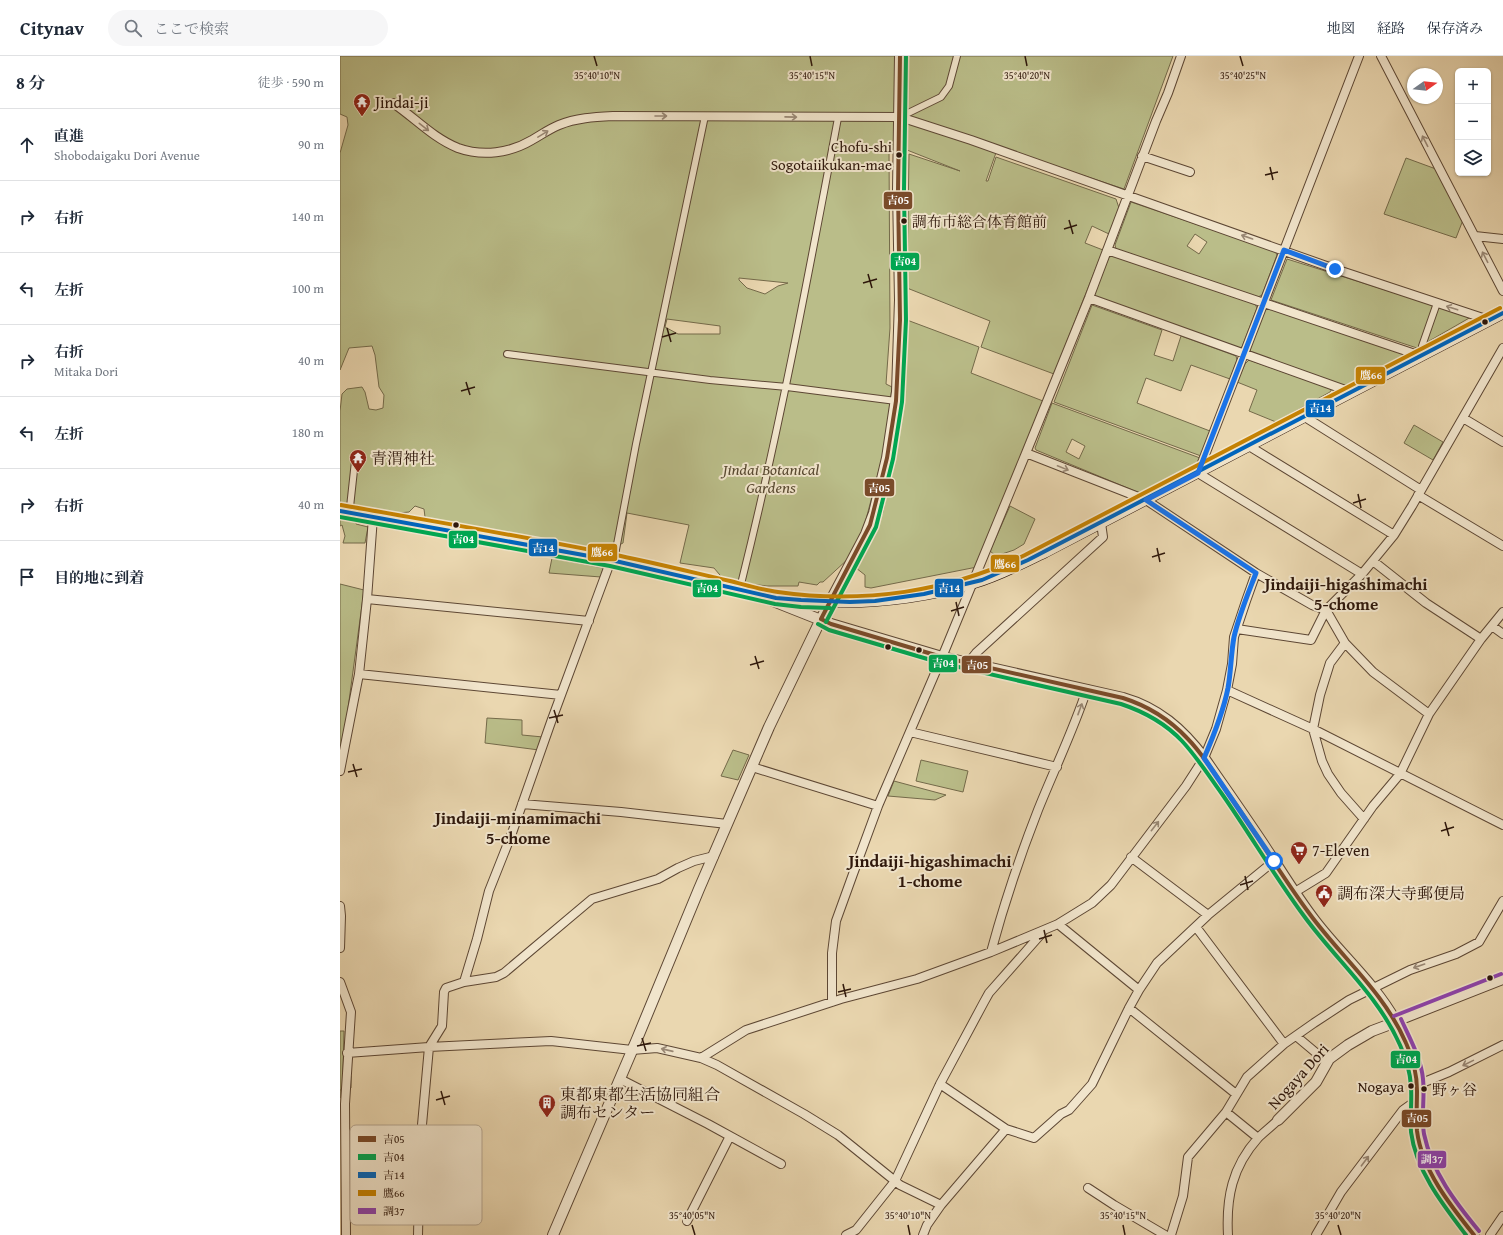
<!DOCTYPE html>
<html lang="ja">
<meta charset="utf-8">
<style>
:root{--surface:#fff;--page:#f6f6f7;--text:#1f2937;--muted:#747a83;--line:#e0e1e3}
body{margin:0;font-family:"Gentium Book Plus","Noto Serif JP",serif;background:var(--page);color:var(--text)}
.controls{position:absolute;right:12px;top:12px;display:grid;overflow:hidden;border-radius:6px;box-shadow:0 1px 3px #0004}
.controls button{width:36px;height:36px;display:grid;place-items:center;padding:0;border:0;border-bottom:1px solid var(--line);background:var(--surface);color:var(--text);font:20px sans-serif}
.compass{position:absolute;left:1067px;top:12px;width:36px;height:36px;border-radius:50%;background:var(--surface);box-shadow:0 1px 3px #0004;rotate:75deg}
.stop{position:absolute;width:12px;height:12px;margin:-9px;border:3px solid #1a73e8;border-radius:50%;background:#fff}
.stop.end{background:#1a73e8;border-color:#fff;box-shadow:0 1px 4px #0008}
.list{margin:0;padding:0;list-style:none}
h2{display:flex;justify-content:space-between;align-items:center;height:52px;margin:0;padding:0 16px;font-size:17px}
h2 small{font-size:13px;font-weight:400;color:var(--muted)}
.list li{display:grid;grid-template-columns:26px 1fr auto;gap:12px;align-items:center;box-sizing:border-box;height:72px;padding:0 16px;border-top:1px solid var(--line)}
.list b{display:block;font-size:15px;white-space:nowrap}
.list p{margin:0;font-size:13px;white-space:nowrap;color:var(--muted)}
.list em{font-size:13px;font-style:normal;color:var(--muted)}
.icon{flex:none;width:22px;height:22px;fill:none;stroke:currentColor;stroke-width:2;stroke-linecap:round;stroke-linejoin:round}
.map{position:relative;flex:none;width:1163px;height:1179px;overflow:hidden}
header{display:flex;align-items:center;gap:24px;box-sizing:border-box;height:56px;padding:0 20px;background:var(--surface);border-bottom:1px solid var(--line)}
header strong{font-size:19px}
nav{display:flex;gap:22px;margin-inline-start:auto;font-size:14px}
.search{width:280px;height:36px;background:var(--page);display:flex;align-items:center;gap:10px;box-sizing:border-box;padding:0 14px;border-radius:22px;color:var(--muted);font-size:15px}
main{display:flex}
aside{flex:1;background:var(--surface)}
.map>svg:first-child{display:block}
.green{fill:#babd89;stroke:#746a4a;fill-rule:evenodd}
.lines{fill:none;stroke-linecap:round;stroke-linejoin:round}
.pedestrian-casing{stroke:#5d4734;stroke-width:8}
.minor-casing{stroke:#5d4734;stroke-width:10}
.tertiary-casing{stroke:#5d4734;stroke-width:12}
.secondary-casing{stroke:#2e170b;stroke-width:12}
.pedestrian{stroke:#f1e5cc;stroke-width:6}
.minor{stroke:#f1e5cc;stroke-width:8}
.tertiary{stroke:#f1e5cc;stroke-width:10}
.secondary{stroke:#f1e5cc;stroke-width:11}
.bus-1-casing{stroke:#f1e5cc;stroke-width:7}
.bus-2-casing{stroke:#f1e5cc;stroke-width:7}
.bus-3-casing{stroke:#f1e5cc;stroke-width:7}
.bus-4-casing{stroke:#f1e5cc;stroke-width:7}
.bus-5-casing{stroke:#f1e5cc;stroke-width:7}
.bus-1{stroke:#7a4b2a;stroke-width:4}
.bus-2{stroke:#00a651;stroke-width:4}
.bus-3{stroke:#0065bd;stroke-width:4}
.bus-4{stroke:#c58203;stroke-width:4}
.bus-5{stroke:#8e44ad;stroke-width:4}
.oneway{stroke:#998875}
.route{stroke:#1a73e8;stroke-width:5}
.ticks{fill:none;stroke:#2e170b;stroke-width:1.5}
.bus-dot{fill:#2e170b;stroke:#f1e5cc;stroke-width:1.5}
.labels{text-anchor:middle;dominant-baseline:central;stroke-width:4;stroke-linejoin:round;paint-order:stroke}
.bus-label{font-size:15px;fill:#2e170b;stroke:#f1e5cc;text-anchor:end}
.poi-label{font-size:16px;fill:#2e170b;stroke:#f1e5cc;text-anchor:start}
.park-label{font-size:16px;font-style:italic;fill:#584931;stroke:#f1e5cc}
.street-label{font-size:16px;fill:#2e170b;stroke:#f1e5cc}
.neighbourhood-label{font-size:17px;font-weight:bold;fill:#2e170b;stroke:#f1e5cc}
.key{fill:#f1e5cc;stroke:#b6a792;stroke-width:1}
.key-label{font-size:11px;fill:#2e170b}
.ticks-label{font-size:10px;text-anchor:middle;fill:#2e170b;stroke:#f1e5cc;stroke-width:4;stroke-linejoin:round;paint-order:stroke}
.line-badge{stroke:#f1e5cc;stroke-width:1.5}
.badge-label{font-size:11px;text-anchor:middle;font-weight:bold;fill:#fff}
</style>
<header>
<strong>Citynav</strong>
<div class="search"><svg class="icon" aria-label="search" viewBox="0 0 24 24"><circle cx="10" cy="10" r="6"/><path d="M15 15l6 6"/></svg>ここで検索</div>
<nav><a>地図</a><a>経路</a><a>保存済み</a></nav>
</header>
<main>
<aside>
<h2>8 分<small>徒歩 · 590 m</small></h2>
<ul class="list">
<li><svg class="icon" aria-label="ahead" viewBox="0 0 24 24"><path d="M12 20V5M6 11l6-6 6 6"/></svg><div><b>直進</b><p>Shobodaigaku Dori Avenue</p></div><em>90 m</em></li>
<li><svg class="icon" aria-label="right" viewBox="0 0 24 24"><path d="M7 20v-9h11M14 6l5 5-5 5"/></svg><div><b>右折</b></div><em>140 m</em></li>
<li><svg class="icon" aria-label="left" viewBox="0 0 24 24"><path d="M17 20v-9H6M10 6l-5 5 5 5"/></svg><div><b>左折</b></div><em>100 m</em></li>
<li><svg class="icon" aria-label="right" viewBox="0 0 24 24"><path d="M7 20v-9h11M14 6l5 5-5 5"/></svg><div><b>右折</b><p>Mitaka Dori</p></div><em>40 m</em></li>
<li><svg class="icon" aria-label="left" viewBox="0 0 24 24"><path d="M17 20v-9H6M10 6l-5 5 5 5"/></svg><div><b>左折</b></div><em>180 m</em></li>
<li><svg class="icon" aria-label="right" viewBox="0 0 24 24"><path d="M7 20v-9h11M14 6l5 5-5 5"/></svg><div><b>右折</b></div><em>40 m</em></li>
<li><svg class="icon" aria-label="arrive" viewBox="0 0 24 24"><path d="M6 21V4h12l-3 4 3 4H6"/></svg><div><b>目的地に到着</b></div></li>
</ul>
</aside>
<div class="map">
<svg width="1163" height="1179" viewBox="0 0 1163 1179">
<rect width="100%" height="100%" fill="#ead7b0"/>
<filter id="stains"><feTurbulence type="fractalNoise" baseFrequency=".005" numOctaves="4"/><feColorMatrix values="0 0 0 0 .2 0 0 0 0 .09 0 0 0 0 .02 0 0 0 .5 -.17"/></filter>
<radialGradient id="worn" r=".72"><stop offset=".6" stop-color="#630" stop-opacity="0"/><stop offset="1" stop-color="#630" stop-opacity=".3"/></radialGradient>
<path class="green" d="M0,0h833l-49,133 -126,-42 -12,34h2l8,-24 120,42 3,9 -10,26 -17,-8 -7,17 18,7 -49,124 -73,-27 9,-26 -83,-33 2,-134 51,17 -53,-21 -18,-1 1,179 -4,56 6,3 -7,60 -21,80 -16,32 -25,23h-3l-3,3 -18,-3 -1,4h-31l-42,-5 -11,-13 -34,-5 9,-38 -62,-12 -4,30 -6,3 -1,6 -169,-27h-19v-6l-3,-2 -1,-8 -9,-3 -6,6 -31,3 -20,-3 -2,12 12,3 -3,16h-22l2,-7 -3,-11 -2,1v-115l2,-17 5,-5 15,-2 3,5 4,17 7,1 7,-2 1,-13 -5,-8 -4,-32 -3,-9 -23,2 -9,22v-217l8,-28 -1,-8 -7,-3zM399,222l49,5 -10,3 -13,8 -18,-6 -8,-8zM327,263l53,7v8h-42l-13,-7z
M1066,102l30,11 27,51 -7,18 -72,-24z
M791,146l144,49 2,4 -15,40 -4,2 -142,-48 -1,-4zM855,178l12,8 -8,12 -12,-8z
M773,200l142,48 2,4 -15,39 -5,3 -139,-51 -4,-4 15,-38z
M947,203l184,58 -54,31 -146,-48z
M752,249l70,25 -8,25 19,6 8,-25 55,20 1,4 -7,19 -39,-14 -10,26 -35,-13 -9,25 73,28 -9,25 -147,-54z
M928,252l136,46v3l-59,29 -94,-34 -1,-3 14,-39z
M567,264l72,27 -8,26 72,28 -66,166 -106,21 -6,-1v-12l-9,-7 27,-56 20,-103z
M909,304l83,29 -2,3 -54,30 -27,-11 8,-21 -20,-8 8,-18z
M712,347l148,55 -3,8 -55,28 -106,-44 -1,-2zM732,383l13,7 -6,13 -13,-7z
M1074,369l29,17 -10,18 -29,-17z
M670,450l25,13 -11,25 -10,6 -18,6 -6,-5z
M212,502l51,10 -2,9 -52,-4z
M0,528l24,6 -18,133 -5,25h-1z
M147,662l35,2v15l21,2 -4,13 -54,-7z
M393,694l16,5 -11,25 -17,-4z
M581,704l47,11 -5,21 -47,-11z
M554,725l52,14 -11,5 -47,-4z
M0,975h4l-1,41 8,4v12l-11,2v8z"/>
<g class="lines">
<defs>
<path id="pedestrian" d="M560,61l41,-20 8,-11 8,-30
M1082,290l15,-43
M167,298l203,26 77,7 109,14
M10,451l5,-46
M275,499l21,-111 69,-328
M402,524c38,-153 67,-308 96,-462"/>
<path id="minor" d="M1019,0l-161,417 164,101
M1041,0l122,235
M53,47c22,15 40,35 65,45 25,9 52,5 74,-8 9,-5 17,-11 27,-15 17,-7 35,-8 54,-9l287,1 71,23 364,129 154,51
M802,100l48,16
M1135,180l28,3
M767,194l314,106
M749,242l262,94
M965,361l116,73
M1123,362l40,24
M909,390l145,89
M686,397l120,47 110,73 56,32 14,5 19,33 28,29 56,42
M1078,439l85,51
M1033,505l53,42 55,36
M27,543l222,22
M1152,570l11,8
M897,573l74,11 15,-30 36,-36 32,-39 18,-29 91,-158
M1005,587l-15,20 -10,32 -7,34 9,32 6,13 13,19 23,26
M628,607l8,-10 127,-116 -2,-14
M19,618l202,21
M887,634l86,39 190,96
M570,676l147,35
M412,711l126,39
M0,715l19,-97 8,-75 6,-82
M182,748l99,8 106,12
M791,801l77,58
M955,836l31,-19 47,-67 27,-32 29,-60 52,-75 22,-27
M0,850l1,10 -1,32
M718,868l81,66
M856,871l88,117
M651,896c13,-48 29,-96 47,-142 16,-40 35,-79 49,-121
M0,926l11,30 -6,92 1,131
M124,926l13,-43 12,-48 23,-58 39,-111 60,-162
M492,946v-49l4,-32 17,-47 25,-68 67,-156 81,-197 63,-155 67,-177 12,-28 13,-37
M789,952l107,86
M1056,966l107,-42
M956,980l31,26
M7,997l82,-6 122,-6 81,9 25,-2 44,10 16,7 87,49 34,21 62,50 41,20
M361,1002l45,-28 95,-31 76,-20 74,-27 67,-28 34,-21 19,-18 75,-99 18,-28 12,-29 11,-39 5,-26 2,-27 12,-36 10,-28
M280,1023l88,45 73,40
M600,1028l66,45 28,9 27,-24 8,-4 23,-26 37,-76 10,-18 18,-27 51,-48 66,-54
M1077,1029l32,-13 54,-27
M886,1056l32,26
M748,1132l26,17 51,30
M347,1165l43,-85
M78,1179l2,-88 9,-100 13,-21 2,-34 2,-4 18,-6 32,-5 8,-4 88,-74 66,-20 20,-11 16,-7 20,-5
M506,1179l10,-5 39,-49 45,-97 44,-82 5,-9 53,-60
M583,1179l4,-10 14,-20 65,-76
M831,1179l12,-39 5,-39 38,-45 21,-35 37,-33 30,-21 35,-23 61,-30 46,-16 23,-12 24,-41
M888,1179c-2,-37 4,-68 30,-97 6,-6 14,-12 20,-18
M976,1179l25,-43 62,-82 7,-5h6
M1150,1179l13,-19"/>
<path id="tertiary" d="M428,543l63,25 111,33 181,41c35,10 59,31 81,60 22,32 44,63 65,95 15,23 29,46 46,68 26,34 60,63 81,101 10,19 20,41 21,63 1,17 -2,34 1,51 9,39 32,69 56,99
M938,1064l38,-38 13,-23 19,-14 24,-14 24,-9
M213,1179l84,-196 62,-150 70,-162 52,-108 45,-85 8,-21 13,-55 10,-66 3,-92 -2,-110 2,-134"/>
<path id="secondary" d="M0,455l271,49 165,38c66,8 133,4 197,-15 25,-7 49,-20 72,-31l458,-239"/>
</defs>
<use href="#pedestrian" class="pedestrian-casing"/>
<use href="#minor" class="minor-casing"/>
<use href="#tertiary" class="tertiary-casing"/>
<use href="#secondary" class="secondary-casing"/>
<use href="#pedestrian" class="pedestrian"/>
<use href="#minor" class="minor"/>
<use href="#tertiary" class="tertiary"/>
<use href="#secondary" class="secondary"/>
<defs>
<path id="bus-1" d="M481,563l10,5 111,33 181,41c25,8 46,21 64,40 15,15 26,33 38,51 29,40 54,84 84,124 32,44 75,79 97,130 7,15 11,31 11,48 0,13 -1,27 0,40 5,39 33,74 57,104
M481,563l49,-94 17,-67 9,-57 4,-81 -2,-130 2,-134"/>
<path id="bus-2" d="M0,461l270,49 165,38 26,3 29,1
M486,566l50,-95 17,-68 9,-57 4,-82 -2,-130 2,-134
M478,568l11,6 112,33 180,41c24,8 44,19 61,37 15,16 27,35 40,53 28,40 53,83 82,122 32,44 74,79 96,129 6,13 10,27 11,41 1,15 -1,30 0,46 5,39 32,73 55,103"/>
<path id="bus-3" d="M0,455l271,49 165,38 25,2 49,2 25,-1 49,-7 58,-14 46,-20 475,-247"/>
<path id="bus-4" d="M1,449c90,16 180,31 270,49 40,8 80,18 119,27 16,4 32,9 48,11 84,12 171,0 247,-37l475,-247"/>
<path id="bus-5" d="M1054,960l107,-42
M1061,963c9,20 20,39 22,60 2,18 -2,37 1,55 8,38 31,68 55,97"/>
</defs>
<use href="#bus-1" class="bus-1-casing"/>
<use href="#bus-2" class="bus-2-casing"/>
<use href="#bus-3" class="bus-3-casing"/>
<use href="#bus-4" class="bus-4-casing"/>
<use href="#bus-5" class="bus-5-casing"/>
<use href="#bus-1" class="bus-1"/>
<use href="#bus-2" class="bus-2"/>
<use href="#bus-3" class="bus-3"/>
<use href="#bus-4" class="bus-4"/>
<use href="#bus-5" class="bus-5"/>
</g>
<defs><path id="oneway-shaft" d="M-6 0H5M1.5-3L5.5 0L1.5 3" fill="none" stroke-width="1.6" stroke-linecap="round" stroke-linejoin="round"/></defs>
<g class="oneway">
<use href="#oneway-shaft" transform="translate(321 60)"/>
<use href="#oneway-shaft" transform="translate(451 61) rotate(1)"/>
<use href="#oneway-shaft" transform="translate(84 71) rotate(38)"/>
<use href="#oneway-shaft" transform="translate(203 78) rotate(-31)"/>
<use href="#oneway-shaft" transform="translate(1085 85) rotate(-117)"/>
<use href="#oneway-shaft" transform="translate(907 181) rotate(-161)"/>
<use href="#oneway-shaft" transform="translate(1145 201) rotate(-117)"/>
<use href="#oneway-shaft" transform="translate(1112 252) rotate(-162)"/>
<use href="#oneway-shaft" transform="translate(723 412) rotate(22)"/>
<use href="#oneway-shaft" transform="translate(740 653) rotate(-70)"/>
<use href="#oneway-shaft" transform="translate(815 770) rotate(-52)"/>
<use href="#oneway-shaft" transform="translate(1079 910) rotate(161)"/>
<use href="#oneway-shaft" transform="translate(327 994) rotate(-167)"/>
<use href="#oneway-shaft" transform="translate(1128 1007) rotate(154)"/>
<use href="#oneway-shaft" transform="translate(1025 1105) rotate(-53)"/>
</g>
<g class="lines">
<path class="route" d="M934,805l-70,-103c10,-23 19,-45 24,-70 3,-17 3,-35 6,-51 5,-22 14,-43 22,-64l-110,-73 52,-27 86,-223 51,19"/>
</g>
<path class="ticks" d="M254,0l3,10M470,0l2,10M685,0l2,10M900,0l3,10M930,111l3,13M925,119l13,-3M729,164l4,14M724,173l13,-4M528,218l4,14M523,227l14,-4M327,272l4,14M322,281l14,-4M126,326l4,13M121,335l14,-4M1018,438l3,14M1013,447l13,-4M817,492l3,14M812,501l13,-4M616,546l3,14M611,555l13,-4M415,600l4,13M410,609l14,-4M214,654l4,13M209,662l14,-3M13,708l4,13M8,716l14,-3M1105,766l4,14M1101,775l13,-4M905,820l3,14M900,829l13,-4M704,874l3,13M699,883l13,-4M503,928l3,13M498,936l13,-3M302,982l4,13M297,990l14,-3M101,1035l4,14M96,1044l14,-4M352,1169l3,10M568,1169l2,10M783,1169l2,10M998,1169l3,10"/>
<defs>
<symbol id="temple-pin" viewBox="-11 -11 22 30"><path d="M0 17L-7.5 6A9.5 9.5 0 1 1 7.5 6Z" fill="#8f2418" stroke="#f1e5cc"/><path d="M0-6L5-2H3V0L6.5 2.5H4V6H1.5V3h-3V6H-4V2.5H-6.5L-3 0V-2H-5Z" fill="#fff"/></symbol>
<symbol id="supermarket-pin" viewBox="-11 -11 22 30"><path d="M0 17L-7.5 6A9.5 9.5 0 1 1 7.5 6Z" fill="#8f2418" stroke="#f1e5cc"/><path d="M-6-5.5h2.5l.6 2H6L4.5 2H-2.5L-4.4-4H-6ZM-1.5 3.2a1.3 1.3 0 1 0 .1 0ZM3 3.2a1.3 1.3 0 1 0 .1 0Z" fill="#fff"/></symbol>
<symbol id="civic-pin" viewBox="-11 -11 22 30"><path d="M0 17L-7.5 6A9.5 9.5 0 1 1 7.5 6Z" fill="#8f2418" stroke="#f1e5cc"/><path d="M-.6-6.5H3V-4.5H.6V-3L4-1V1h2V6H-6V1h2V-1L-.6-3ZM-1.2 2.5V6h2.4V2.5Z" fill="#fff"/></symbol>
<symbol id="building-pin" viewBox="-11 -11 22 30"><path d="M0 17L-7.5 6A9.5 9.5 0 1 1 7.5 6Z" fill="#8f2418" stroke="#f1e5cc"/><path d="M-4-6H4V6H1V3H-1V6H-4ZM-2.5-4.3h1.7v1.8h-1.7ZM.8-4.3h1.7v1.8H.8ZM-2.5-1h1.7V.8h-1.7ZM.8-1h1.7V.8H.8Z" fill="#fff"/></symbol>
</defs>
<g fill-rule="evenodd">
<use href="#temple-pin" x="12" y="36" width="20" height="27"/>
<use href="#temple-pin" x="8" y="392" width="20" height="27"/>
<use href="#supermarket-pin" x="949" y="784" width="20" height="27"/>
<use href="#civic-pin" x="974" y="827" width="20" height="27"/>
<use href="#building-pin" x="197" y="1037" width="20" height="27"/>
</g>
<g class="bus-dot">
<circle cx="559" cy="99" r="3.5"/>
<circle cx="564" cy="165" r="3.5"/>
<circle cx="1145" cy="266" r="3.5"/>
<circle cx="116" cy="469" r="3.5"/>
<circle cx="548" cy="591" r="3.5"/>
<circle cx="579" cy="594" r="3.5"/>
<circle cx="1150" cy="922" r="3.5"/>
<circle cx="1071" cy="1030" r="3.5"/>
<circle cx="1084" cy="1033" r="3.5"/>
</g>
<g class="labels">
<g class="bus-label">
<text x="552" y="90">Chofu-shi<tspan x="552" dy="18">Sogotaiikukan-mae</tspan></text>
<text x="572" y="165" text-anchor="start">調布市総合体育館前</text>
<text x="1064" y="1030">Nogaya</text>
<text x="1092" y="1033" text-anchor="start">野ヶ谷</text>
</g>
<g class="poi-label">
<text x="35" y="46">Jindai-ji</text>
<text x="31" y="402">青渭神社</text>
<text x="972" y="794">7-Eleven</text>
<text x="997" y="837">調布深大寺郵便局</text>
<text x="220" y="1038">東都東都生活協同組合<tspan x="220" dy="18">調布センター</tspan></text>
</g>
<g class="park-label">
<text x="431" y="413">Jindai Botanical<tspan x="431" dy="18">Gardens</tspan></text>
</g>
<g class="street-label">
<text transform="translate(958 1020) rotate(-48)">Nogaya Dori</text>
</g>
<g class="neighbourhood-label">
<text x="1006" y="527">Jindaiji-higashimachi<tspan x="1006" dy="20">5-chome</tspan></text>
<text x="178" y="761">Jindaiji-minamimachi<tspan x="178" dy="20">5-chome</tspan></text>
<text x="590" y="804">Jindaiji-higashimachi<tspan x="590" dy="20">1-chome</tspan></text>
</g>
</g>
<rect x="10" y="1069" width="132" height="100" rx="6" class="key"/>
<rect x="18" y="1080" width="18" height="6" fill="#7a4b2a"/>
<rect x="18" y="1098" width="18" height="6" fill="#00a651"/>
<rect x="18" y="1116" width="18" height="6" fill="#0065bd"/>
<rect x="18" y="1134" width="18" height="6" fill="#c58203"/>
<rect x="18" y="1152" width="18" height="6" fill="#8e44ad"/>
<g class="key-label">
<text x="43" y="1087">吉05</text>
<text x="43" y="1105">吉04</text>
<text x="43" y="1123">吉14</text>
<text x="43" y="1141">鷹66</text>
<text x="43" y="1159">調37</text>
</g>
<g class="ticks-label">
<text x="257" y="23">35°40'10"N</text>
<text x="472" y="23">35°40'15"N</text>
<text x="687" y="23">35°40'20"N</text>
<text x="903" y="23">35°40'25"N</text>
<text x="352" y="1163">35°40'05"N</text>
<text x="568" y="1163">35°40'10"N</text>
<text x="783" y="1163">35°40'15"N</text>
<text x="998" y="1163">35°40'20"N</text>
</g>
<g class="line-badge">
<rect x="543" y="135" width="30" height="19" rx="4" fill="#7a4b2a"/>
<rect x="550" y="196" width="30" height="19" rx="4" fill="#00a651"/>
<rect x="1015" y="310" width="31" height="19" rx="4" fill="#c58203"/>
<rect x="965" y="343" width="30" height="19" rx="4" fill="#0065bd"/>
<rect x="524" y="422" width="31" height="19" rx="4" fill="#7a4b2a"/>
<rect x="108" y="474" width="30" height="19" rx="4" fill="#00a651"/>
<rect x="188" y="482" width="30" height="19" rx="4" fill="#0065bd"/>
<rect x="247" y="487" width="31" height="19" rx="4" fill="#c58203"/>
<rect x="650" y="498" width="30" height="19" rx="4" fill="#c58203"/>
<rect x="594" y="522" width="30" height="20" rx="4" fill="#0065bd"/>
<rect x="352" y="523" width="30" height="19" rx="4" fill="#00a651"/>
<rect x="588" y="598" width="30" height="19" rx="4" fill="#00a651"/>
<rect x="621" y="599" width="31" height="19" rx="4" fill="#7a4b2a"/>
<rect x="1050" y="994" width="31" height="19" rx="4" fill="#00a651"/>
<rect x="1061" y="1053" width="31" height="19" rx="4" fill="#7a4b2a"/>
<rect x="1077" y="1094" width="30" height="19" rx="4" fill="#8e44ad"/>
</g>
<g class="badge-label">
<text x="558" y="148">吉05</text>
<text x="565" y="209">吉04</text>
<text x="1031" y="323">鷹66</text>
<text x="980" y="356">吉14</text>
<text x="539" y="436">吉05</text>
<text x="123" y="487">吉04</text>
<text x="203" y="496">吉14</text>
<text x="262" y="500">鷹66</text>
<text x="665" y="512">鷹66</text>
<text x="609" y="536">吉14</text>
<text x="367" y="536">吉04</text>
<text x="603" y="611">吉04</text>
<text x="637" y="613">吉05</text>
<text x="1066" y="1007">吉04</text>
<text x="1077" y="1066">吉05</text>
<text x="1092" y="1107">調37</text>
</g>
<rect width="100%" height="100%" filter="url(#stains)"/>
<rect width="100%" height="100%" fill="url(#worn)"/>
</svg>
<div class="controls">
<button>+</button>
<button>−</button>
<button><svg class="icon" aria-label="layers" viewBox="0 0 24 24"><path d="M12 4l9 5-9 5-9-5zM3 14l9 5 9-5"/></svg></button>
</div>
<svg class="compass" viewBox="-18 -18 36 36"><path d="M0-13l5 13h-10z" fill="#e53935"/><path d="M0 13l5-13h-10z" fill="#747a83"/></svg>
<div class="stop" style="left:934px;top:805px"></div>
<div class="stop end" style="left:995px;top:213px"></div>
</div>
</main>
